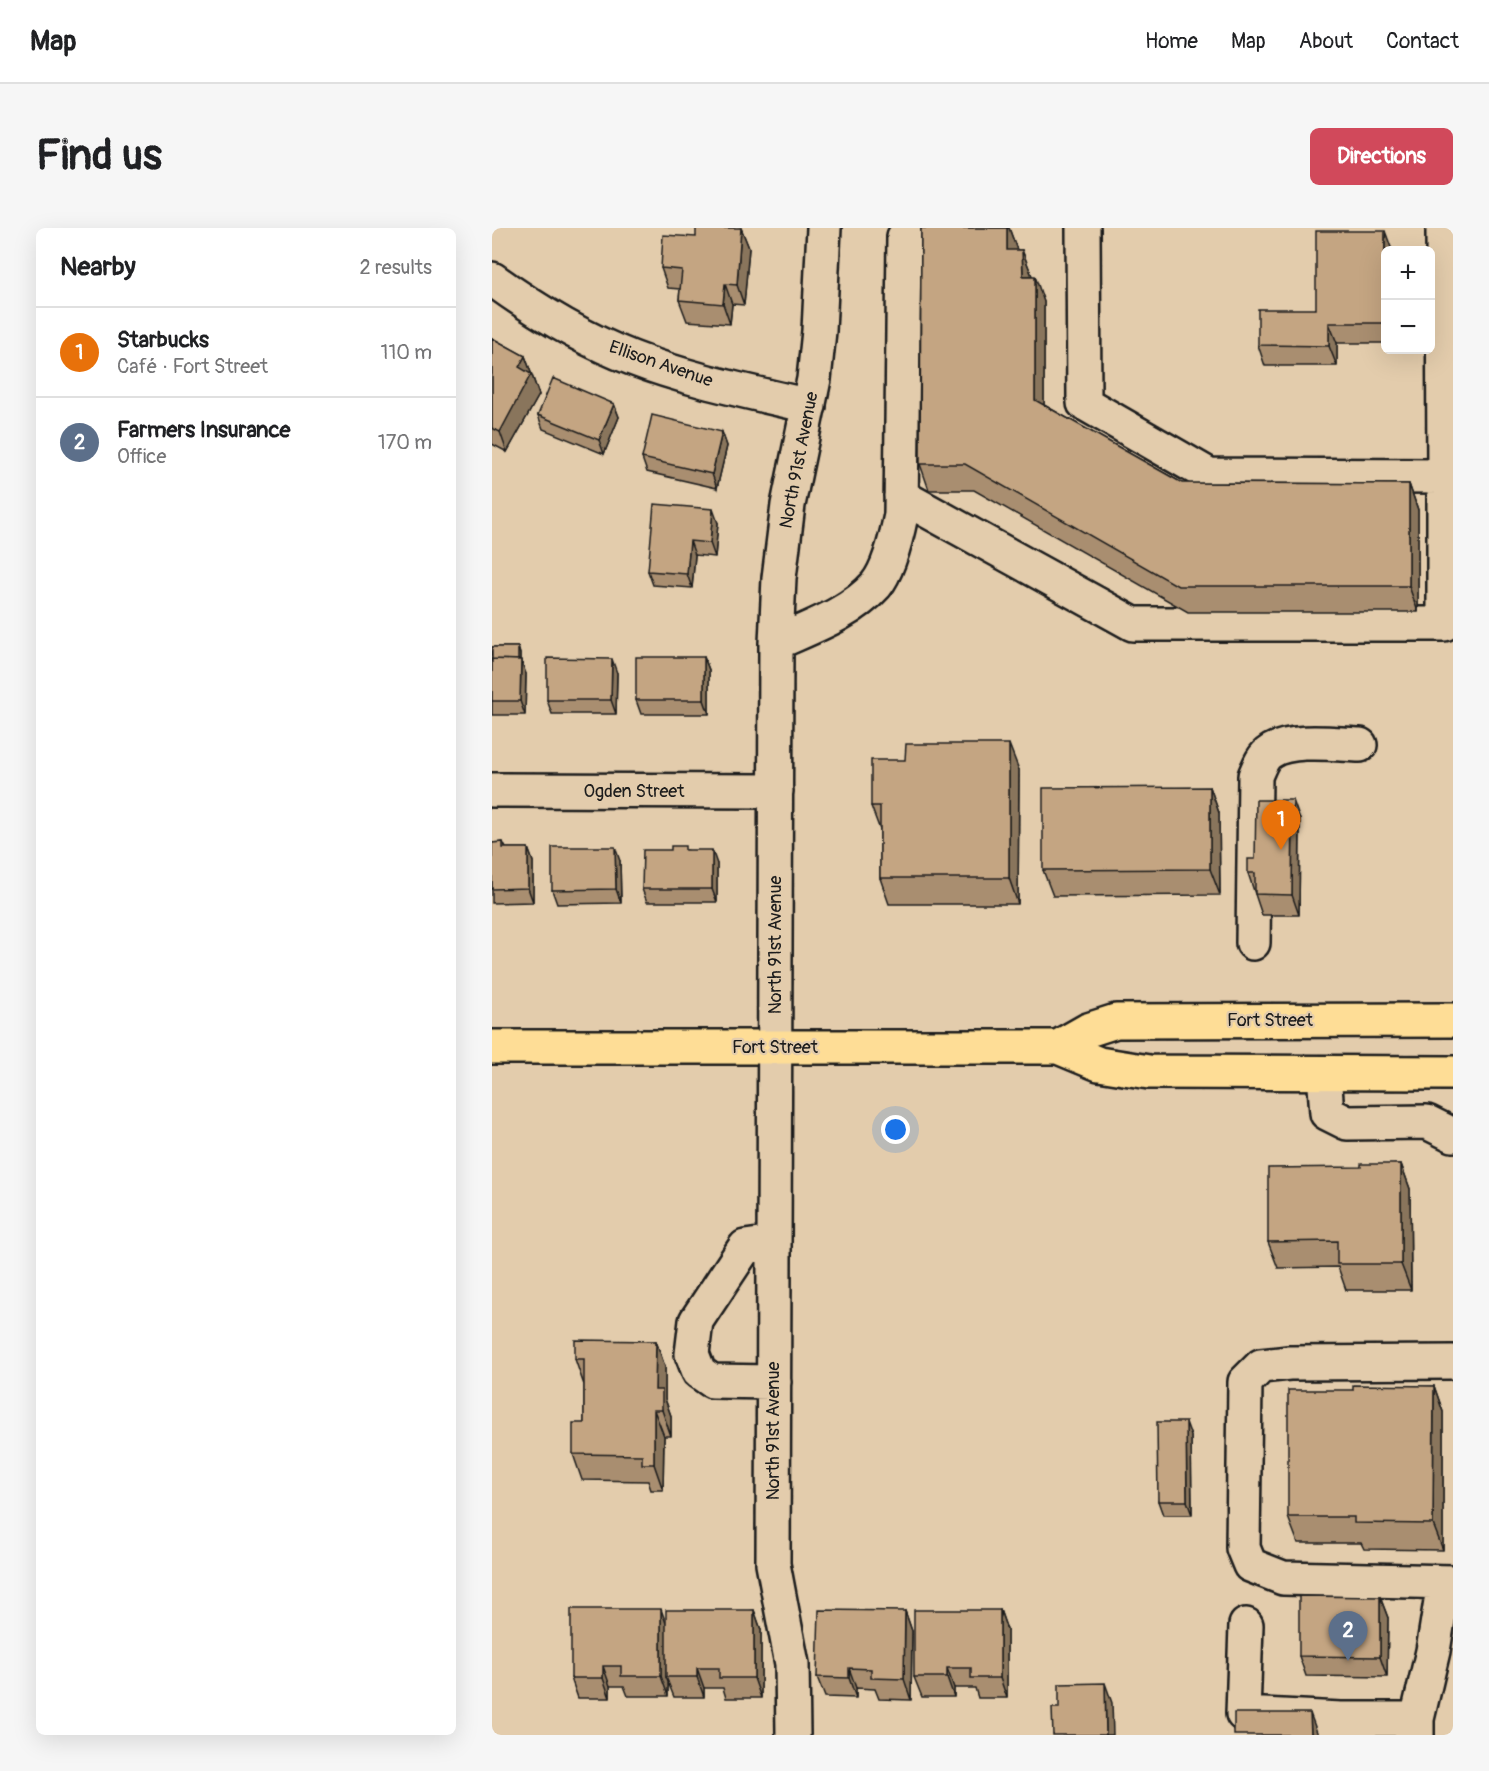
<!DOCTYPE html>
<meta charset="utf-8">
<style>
:root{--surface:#fff;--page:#f6f6f6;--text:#202124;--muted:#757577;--line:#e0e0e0;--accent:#d1495b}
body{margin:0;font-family:Pangolin,sans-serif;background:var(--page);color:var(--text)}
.controls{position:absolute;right:18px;top:18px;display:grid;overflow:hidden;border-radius:9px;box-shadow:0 6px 24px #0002}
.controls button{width:54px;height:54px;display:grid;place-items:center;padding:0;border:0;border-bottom:2px solid var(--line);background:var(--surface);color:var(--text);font:30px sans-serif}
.you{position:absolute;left:404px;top:902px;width:21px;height:21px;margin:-15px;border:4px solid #fff;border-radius:50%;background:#1a73e8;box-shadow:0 0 0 9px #1a73e833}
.badge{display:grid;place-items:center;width:39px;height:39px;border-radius:50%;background:var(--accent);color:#fff;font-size:20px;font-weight:700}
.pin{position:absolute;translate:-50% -50px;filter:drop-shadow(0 2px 3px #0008)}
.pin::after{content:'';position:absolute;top:32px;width:21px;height:18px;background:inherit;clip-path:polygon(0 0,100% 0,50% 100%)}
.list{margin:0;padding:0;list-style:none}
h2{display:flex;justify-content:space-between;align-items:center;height:78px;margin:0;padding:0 24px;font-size:26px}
h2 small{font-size:20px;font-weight:400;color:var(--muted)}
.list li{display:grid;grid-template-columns:39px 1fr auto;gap:18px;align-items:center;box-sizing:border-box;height:90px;padding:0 24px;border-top:2px solid var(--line)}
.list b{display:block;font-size:22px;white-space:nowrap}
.list p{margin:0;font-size:20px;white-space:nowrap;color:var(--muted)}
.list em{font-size:20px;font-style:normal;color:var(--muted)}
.map{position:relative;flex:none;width:961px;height:1507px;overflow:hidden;border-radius:9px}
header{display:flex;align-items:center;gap:36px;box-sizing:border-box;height:84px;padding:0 30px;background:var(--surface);border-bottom:2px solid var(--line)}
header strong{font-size:28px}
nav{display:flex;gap:33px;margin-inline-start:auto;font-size:21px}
.intro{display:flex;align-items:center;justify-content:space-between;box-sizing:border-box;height:144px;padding:0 36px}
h1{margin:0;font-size:42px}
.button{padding:15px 27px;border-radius:9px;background:var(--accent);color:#fff;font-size:21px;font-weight:700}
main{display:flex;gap:36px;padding:0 36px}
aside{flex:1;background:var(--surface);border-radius:9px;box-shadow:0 6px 24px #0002}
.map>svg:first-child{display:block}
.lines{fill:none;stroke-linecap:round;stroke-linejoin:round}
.minor-casing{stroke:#1c1c1c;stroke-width:38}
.major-casing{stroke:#1c1c1c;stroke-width:38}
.minor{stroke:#e3ccac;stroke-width:33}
.major{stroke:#fedd96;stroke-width:33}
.wall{fill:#a98e70;stroke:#1c1c1c;stroke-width:1.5}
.shaded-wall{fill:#89745b;stroke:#1c1c1c;stroke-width:1.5}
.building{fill:#c4a582;stroke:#1c1c1c;stroke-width:1.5}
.labels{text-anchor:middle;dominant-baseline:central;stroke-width:4.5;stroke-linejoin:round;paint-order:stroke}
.street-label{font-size:18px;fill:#1c1c1c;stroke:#e3ccac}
</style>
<header>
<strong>Map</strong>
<nav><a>Home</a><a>Map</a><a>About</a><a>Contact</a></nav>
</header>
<div class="intro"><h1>Find us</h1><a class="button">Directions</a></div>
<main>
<aside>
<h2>Nearby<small>2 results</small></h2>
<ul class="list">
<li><span class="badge" style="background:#e8710a">1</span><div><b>Starbucks</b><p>Café · Fort Street</p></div><em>110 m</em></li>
<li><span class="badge" style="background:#5c6f8a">2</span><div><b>Farmers Insurance</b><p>Office</p></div><em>170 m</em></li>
</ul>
</aside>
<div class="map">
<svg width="961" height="1507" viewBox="0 0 961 1507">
<rect width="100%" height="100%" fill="#e3ccac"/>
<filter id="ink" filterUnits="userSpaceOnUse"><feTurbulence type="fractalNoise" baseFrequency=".0167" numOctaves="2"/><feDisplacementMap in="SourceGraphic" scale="12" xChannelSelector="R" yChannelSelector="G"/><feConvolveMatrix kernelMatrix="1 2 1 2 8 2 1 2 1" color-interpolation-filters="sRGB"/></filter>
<g filter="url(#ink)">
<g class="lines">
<defs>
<path id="minor" d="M591,0l1,175 125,72 235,1 -1,-248
M0,51c43,31 90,60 140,79 57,22 118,34 177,48
M409,268l232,128h311v-148
M284,415c35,-16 74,-29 100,-58 13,-16 21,-50 25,-70l3,-278 9,-9
M0,562l284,1
M761,715l2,-167c4,-9 7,-19 15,-24 21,-14 65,-8 90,-7
M832,845l3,40 20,10 80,-1 26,13
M961,1134l-164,1 -28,3 -16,16 -2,166 7,17 33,13 170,4
M282,1154l-62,-1 -13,-9 -7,-18 4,-33 49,-74 29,-4
M754,1397l-3,89 98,5
M925,1491l16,-68 11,-69
M301,1507l-1,-71 -19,-100 3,-921 3,-65 9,-73 26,-126 5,-48 5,-103
M849,1507v-16h76v16"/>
<path id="major" d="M0,819h566l41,17 50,8 304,1
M566,819l30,-17 28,-9 337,-1"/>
</defs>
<use href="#minor" class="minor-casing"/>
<use href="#major" class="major-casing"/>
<use href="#minor" class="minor"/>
<use href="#major" class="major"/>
</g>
<path class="wall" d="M249,0l8,20 -5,57 -12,-1 -2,20 -43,-3 -8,-21 1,-11 -12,-1 -7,-20 35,-31z
M429,0h88l8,22h5l10,26 12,26v103l138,78 227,1 9,26v102h-230l-214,-122h-45l-9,-26z
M894,22v93h-49v23h-72l-7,-21 58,-36z
M0,110l33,18 14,39 -32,57 -15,-8z
M122,176l5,13 -15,37 -61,-25 -5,-14z
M230,204l5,14 -10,42 -70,-16 -5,-14z
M226,295l-3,34 -20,-2 -3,33 -39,-3 -5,-14z
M0,419h26l2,7v6l6,14 -1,41h-33z
M212,429l5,13v44h-68l-5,-14z
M125,445l-1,41h-64l-5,-14z
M527,542l-1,134h-129l-9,-26v-48l-9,-24z
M718,559l9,26 1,82 -167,1 -10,-26z
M808,592l-1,95h-37l-14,-42 7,-14z
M11,614l3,6h22l5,14v40l-41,1v-60z
M195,622l30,14v38h-70l-5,-13z
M128,633l1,42 -64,1 -5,-14z
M909,936l9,25 1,101h-65l-8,-23 -60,1 -10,-26 93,-75z
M164,1113l9,26v32l6,17v20h-7l-1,54h-12l-3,-9 -66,-1 -9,-26 11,-31v-38l-9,-26z
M942,1158l9,26v138l-79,-1 -3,-6h-63l-10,-26 65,-127z
M699,1208l1,79h-29l-5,-14z
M888,1369l8,21 -1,59 -81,-1 -7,-20z
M262,1382l7,20v68h-35l-3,-10h-19v9h-30l-6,-15v14h-40l-4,-10h-14v12h-32l-7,-20 95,-55z
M508,1382l7,20v68h-29l-3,-10h-21v9h-32l-8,-20z
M413,1383l7,20 -1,69 -32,-1 -4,-10 -19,-1v10l-31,-1 -8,-20z"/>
<path class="shaded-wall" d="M249,0l8,20 -5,57 -7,-20z
M515,0h2l8,22v26l-10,-26z
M893,3l7,19h-6v76l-2,-3z
M530,22l10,26h-9z
M543,48l9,26v124l-9,-26z
M233,56l7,20 -2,20 -7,-20z
M837,95l8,20v23l-8,-20z
M33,128l14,39 -32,57 -7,-20 19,-65z
M122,176l5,13 -15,37 -5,-14z
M230,204l5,14 -10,42 -5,-14z
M917,256l9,26v102l-9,-26z
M221,281l5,14 -3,34 -5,-14z
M198,313l5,14 -3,33 -5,-14z
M26,419l2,7v14l-3,-7z
M212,429l5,13v44l-5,-14z
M120,431l5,14 -1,41 -5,-14z
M29,432l5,14 -1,41 -5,-14z
M517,516l10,26 -1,134 -9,-26z
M718,559l9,26 1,82 -10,-26z
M801,572l7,20 -1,95 -7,-20z
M123,619l5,14 1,42 -5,-14z
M36,620l5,14v40l-5,-14z
M220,622l5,14v38l-5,-13z
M909,936l9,25 1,101 -10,-26z
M164,1113l9,26v32l6,17v20l-16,-46z
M942,1158l9,26v138l-10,-26z
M162,1182l10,26 -1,54 -9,-26z
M694,1194l5,14 1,79 -5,-14z
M888,1369l8,21 -1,59 -7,-20z
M169,1381l7,20 -2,48 2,5v14l-7,-20z
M262,1382l7,20v68l-7,-20z
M508,1382l7,20v68l-7,-20z
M413,1383l7,20 -1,69 -7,-21z
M111,1438l7,20v12l-7,-20z
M205,1440l7,20v9l-7,-20z
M357,1440l7,20v10l-7,-20z
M455,1440l7,20v9l-7,-20z
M613,1455l7,20 1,32h-7z
M818,1485l8,22h-7z"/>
<path class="building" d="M204,0h45l-4,57 -12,-1 -2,20 -44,-4 3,-30 -21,-2 2,-33 33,2z
M429,0h86v22h15l1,26h12v124l147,83 227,1v102h-231l-213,-122h-45z
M824,3h69l-1,92h-55v23l-71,-1v-36h58z
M0,110l33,18 -6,11 12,7 -31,58 -8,-4z
M61,150l61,26 -15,36 -61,-25z
M160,187l70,17 -10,42 -70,-16z
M162,276l59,5 -3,34 -20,-2 -3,33 -39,-3z
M0,419h26v13l-26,-1z
M144,429h68v43h-68z
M55,430l65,1 -1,41h-64z
M0,431l29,1 -1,41h-28z
M414,516h103v134h-129v-72h-9v-46h34z
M718,559v82l-167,1v-82z
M764,572h37l-1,95 -37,-1v-21h-7v-14h7z
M11,614v6h25v40l-36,1v-46z
M179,618h14v4h27v39h-70l1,-39h28z
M60,619h63l1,42 -64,1z
M869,936h40v100h-64v-23l-69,1v-74l93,-1z
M83,1112l81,1 -1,49h7v20h-8v54h-12v-9l-69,-1v-31h11v-64h-9z
M861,1157l81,1 -1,138 -79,-1v-6h-66v-127h65z
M665,1194h29l1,79h-29z
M807,1368l81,1v60l-81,-1z
M79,1381h90v67h-40v-10h-18v12h-32z
M174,1382h88v68h-35v-10h-22v9h-31z
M327,1382l86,1 -1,68 -33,-1v-9l-22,-1v10l-32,-1z
M422,1382h86v68h-29v-10h-24v9h-33z
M613,1455l1,52h-53l-1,-27h7v-24z
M742,1485h76l1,22h-77z"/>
</g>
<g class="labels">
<g class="street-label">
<text transform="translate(169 136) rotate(19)">Ellison Avenue</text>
<text transform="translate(307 232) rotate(-79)">North 91st Avenue</text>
<text x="142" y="563">Ogden Street</text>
<text transform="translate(283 717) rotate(-90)">North 91st Avenue</text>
<text x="778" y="792">Fort Street</text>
<text x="283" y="819">Fort Street</text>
<text transform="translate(281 1203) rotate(-90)">North 91st Avenue</text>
</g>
</g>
</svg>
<div class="controls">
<button>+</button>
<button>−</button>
</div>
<div class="you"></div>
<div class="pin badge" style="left:789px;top:622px;background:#e8710a">1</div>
<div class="pin badge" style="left:856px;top:1433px;background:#5c6f8a">2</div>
</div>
</main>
